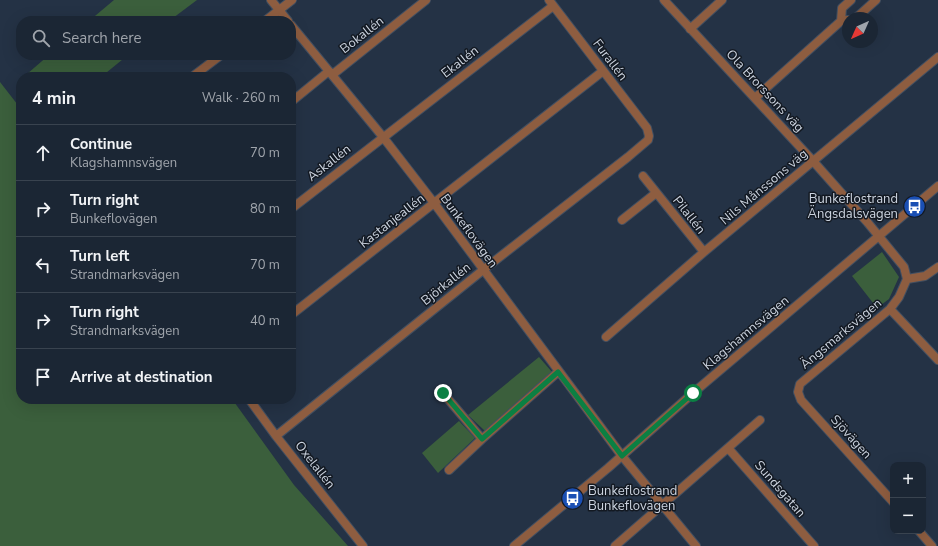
<!DOCTYPE html>
<meta charset="utf-8">
<style>
:root{--surface:#1b2634;--page:#283240;--text:#f1f3f6;--muted:#a0a5ac;--line:#39434f}
body{margin:0;font-family:"Nunito Sans",sans-serif;background:var(--page);color:var(--text)}
.controls{position:absolute;right:12px;bottom:12px;display:grid;overflow:hidden;border-radius:8px;box-shadow:0 4px 16px #0002}
.controls button{width:36px;height:36px;display:grid;place-items:center;padding:0;border:0;border-bottom:1px solid var(--line);background:var(--surface);color:var(--text);font:20px sans-serif}
.compass{position:absolute;left:842px;top:12px;width:36px;height:36px;border-radius:50%;background:var(--surface);box-shadow:0 4px 16px #0002;rotate:225deg}
.stop{position:absolute;width:12px;height:12px;margin:-9px;border:3px solid #0b8043;border-radius:50%;background:#fff}
.stop.end{background:#0b8043;border-color:#fff;box-shadow:0 1px 4px #0008}
.list{margin:0;padding:0;list-style:none}
h2{display:flex;justify-content:space-between;align-items:center;height:52px;margin:0;padding:0 16px;font-size:17px}
h2 small{font-size:13px;font-weight:400;color:var(--muted)}
.list li{display:grid;grid-template-columns:26px 1fr auto;gap:12px;align-items:center;box-sizing:border-box;height:56px;padding:0 16px;border-top:1px solid var(--line)}
.list b{display:block;font-size:15px;white-space:nowrap}
.list p{margin:0;font-size:13px;white-space:nowrap;color:var(--muted)}
.list em{font-size:13px;font-style:normal;color:var(--muted)}
.icon{flex:none;width:22px;height:22px;fill:none;stroke:currentColor;stroke-width:2;stroke-linecap:round;stroke-linejoin:round}
.map{position:relative;flex:none;width:938px;height:546px;overflow:hidden}
.search{position:absolute;background:var(--surface);box-shadow:0 4px 16px #0002;left:16px;top:16px;width:280px;height:44px;display:flex;align-items:center;gap:10px;box-sizing:border-box;padding:0 14px;border-radius:16px;color:var(--muted);font-size:15px}
.panel{position:absolute;background:var(--surface);box-shadow:0 4px 16px #0002;left:16px;top:72px;width:280px;height:332px;border-radius:16px}
.map>svg:first-child{display:block}
.green{fill:#3b5f3c}
.lines{fill:none;stroke-linecap:round;stroke-linejoin:round}
.minor-casing{stroke:#424f61;stroke-width:10}
.tertiary-casing{stroke:#424f61;stroke-width:10}
.minor{stroke:#8e5d40;stroke-width:8}
.tertiary{stroke:#8e5d40;stroke-width:8}
.route{stroke:#0b8043;stroke-width:5}
.labels{text-anchor:middle;dominant-baseline:central;stroke-width:3;stroke-linejoin:round;paint-order:stroke}
.street-label{font-size:13px;fill:#cbd3df;stroke:#131922}
.poi-label{font-size:13px;fill:#cbd3df;stroke:#131922;text-anchor:end}
</style>
<div class="map">
<svg width="938" height="546" viewBox="0 0 938 546">
<rect width="100%" height="100%" fill="#243245"/>
<path class="green" d="M114,0h83l-28,21h-80z
M49,55h79l-27,22h-73l-1,-3z
M0,82l21,27v290h211l62,86 54,61h-348z
M882,252l17,25 -10,22 -12,9 -25,-32z
M539,357l13,15 -67,59 -17,-16z
M459,421l16,17 -37,35 -16,-20z"/>
<g class="lines">
<defs>
<path id="minor" d="M271,0l17,21
M664,0l149,161 55,62 36,44 3,12 -8,18 -9,12 -90,75 -2,8 3,8 92,102
M856,18l20,-18
M265,21l27,-21
M841,21l1,-13 9,-8
M291,25l92,112 51,66 188,253 74,90
M690,29l32,-29
M332,75l94,-75
M192,77l29,-22
M755,98l86,-77 7,-1
M291,102l38,-31
M643,176l61,76
M291,209l262,-203
M622,220l34,-27
M907,279l18,-3 13,-9
M890,309l48,51
M291,315l143,-112 169,-132
M606,337l98,-85 234,-195
M443,393l39,46
M249,399l27,37 87,110
M276,436l207,-166 145,-113 20,-17 1,-4 -2,-8 -98,-128
M728,448l86,98
M449,470l33,-31 76,-67
M919,531l13,15
M615,546l145,-126"/>
<path id="tertiary" d="M514,546l94,-78 85,-75 245,-207"/>
</defs>
<use href="#minor" class="minor-casing"/>
<use href="#tertiary" class="tertiary-casing"/>
<use href="#minor" class="minor"/>
<use href="#tertiary" class="tertiary"/>
</g>
<g class="lines">
<path class="route" d="M443,393l39,46 76,-67 64,84 71,-63"/>
</g>
<defs>
<symbol id="bus-disc" viewBox="-11 -11 22 22"><circle r="9.5" fill="#1a4fb4" stroke="#131922"/><path d="M-5-6H5V4H4V6H2V4H-2V6H-4V4H-5ZM-3.5-4V0h7V-4ZM-3.5 1.2v1.5H-2V1.2ZM2 1.2v1.5H3.5V1.2Z" fill="#fff"/></symbol>
</defs>
<g fill-rule="evenodd">
<use href="#bus-disc" x="902" y="194" width="25" height="25"/>
<use href="#bus-disc" x="560" y="486" width="25" height="25"/>
</g>
<g class="labels">
<g class="street-label">
<text transform="translate(362 35) rotate(-38)">Bokallén</text>
<text transform="translate(610 60) rotate(53)">Furallén</text>
<text transform="translate(460 62) rotate(-38)">Ekallén</text>
<text transform="translate(765 91) rotate(47)">Ola Brorssons väg</text>
<text transform="translate(329 163) rotate(-38)">Askallén</text>
<text transform="translate(764 187) rotate(-40)">Nils Månssons väg</text>
<text transform="translate(689 215) rotate(52)">Pilallén</text>
<text transform="translate(392 221) rotate(-38)">Kastanjeallén</text>
<text transform="translate(469 231) rotate(54)">Bunkeflovägen</text>
<text transform="translate(446 284) rotate(-39)">Björkallén</text>
<text transform="translate(746 333) rotate(-40)">Klagshamnsvägen</text>
<text transform="translate(841 334) rotate(-40)">Ängsmarksvägen</text>
<text transform="translate(851 437) rotate(48)">Sjövägen</text>
<text transform="translate(315 465) rotate(52)">Oxelallén</text>
<text transform="translate(780 489) rotate(49)">Sundsgatan</text>
</g>
<g class="poi-label">
<text x="898" y="199">Bunkeflostrand<tspan x="898" dy="15">Ängsdalsvägen</tspan></text>
<text x="588" y="491" text-anchor="start">Bunkeflostrand<tspan x="588" dy="15">Bunkeflovägen</tspan></text>
</g>
</g>
</svg>
<div class="controls">
<button>+</button>
<button>−</button>
</div>
<svg class="compass" viewBox="-18 -18 36 36"><path d="M0-13l5 13h-10z" fill="#e53935"/><path d="M0 13l5-13h-10z" fill="#a0a5ac"/></svg>
<div class="stop" style="left:693px;top:393px"></div>
<div class="stop end" style="left:443px;top:393px"></div>
<div class="search"><svg class="icon" aria-label="search" viewBox="0 0 24 24"><circle cx="10" cy="10" r="6"/><path d="M15 15l6 6"/></svg>Search here</div>
<section class="panel">
<h2>4 min<small>Walk · 260 m</small></h2>
<ul class="list">
<li><svg class="icon" aria-label="ahead" viewBox="0 0 24 24"><path d="M12 20V5M6 11l6-6 6 6"/></svg><div><b>Continue</b><p>Klagshamnsvägen</p></div><em>70 m</em></li>
<li><svg class="icon" aria-label="right" viewBox="0 0 24 24"><path d="M7 20v-9h11M14 6l5 5-5 5"/></svg><div><b>Turn right</b><p>Bunkeflovägen</p></div><em>80 m</em></li>
<li><svg class="icon" aria-label="left" viewBox="0 0 24 24"><path d="M17 20v-9H6M10 6l-5 5 5 5"/></svg><div><b>Turn left</b><p>Strandmarksvägen</p></div><em>70 m</em></li>
<li><svg class="icon" aria-label="right" viewBox="0 0 24 24"><path d="M7 20v-9h11M14 6l5 5-5 5"/></svg><div><b>Turn right</b><p>Strandmarksvägen</p></div><em>40 m</em></li>
<li><svg class="icon" aria-label="arrive" viewBox="0 0 24 24"><path d="M6 21V4h12l-3 4 3 4H6"/></svg><div><b>Arrive at destination</b></div></li>
</ul>
</section>
</div>
